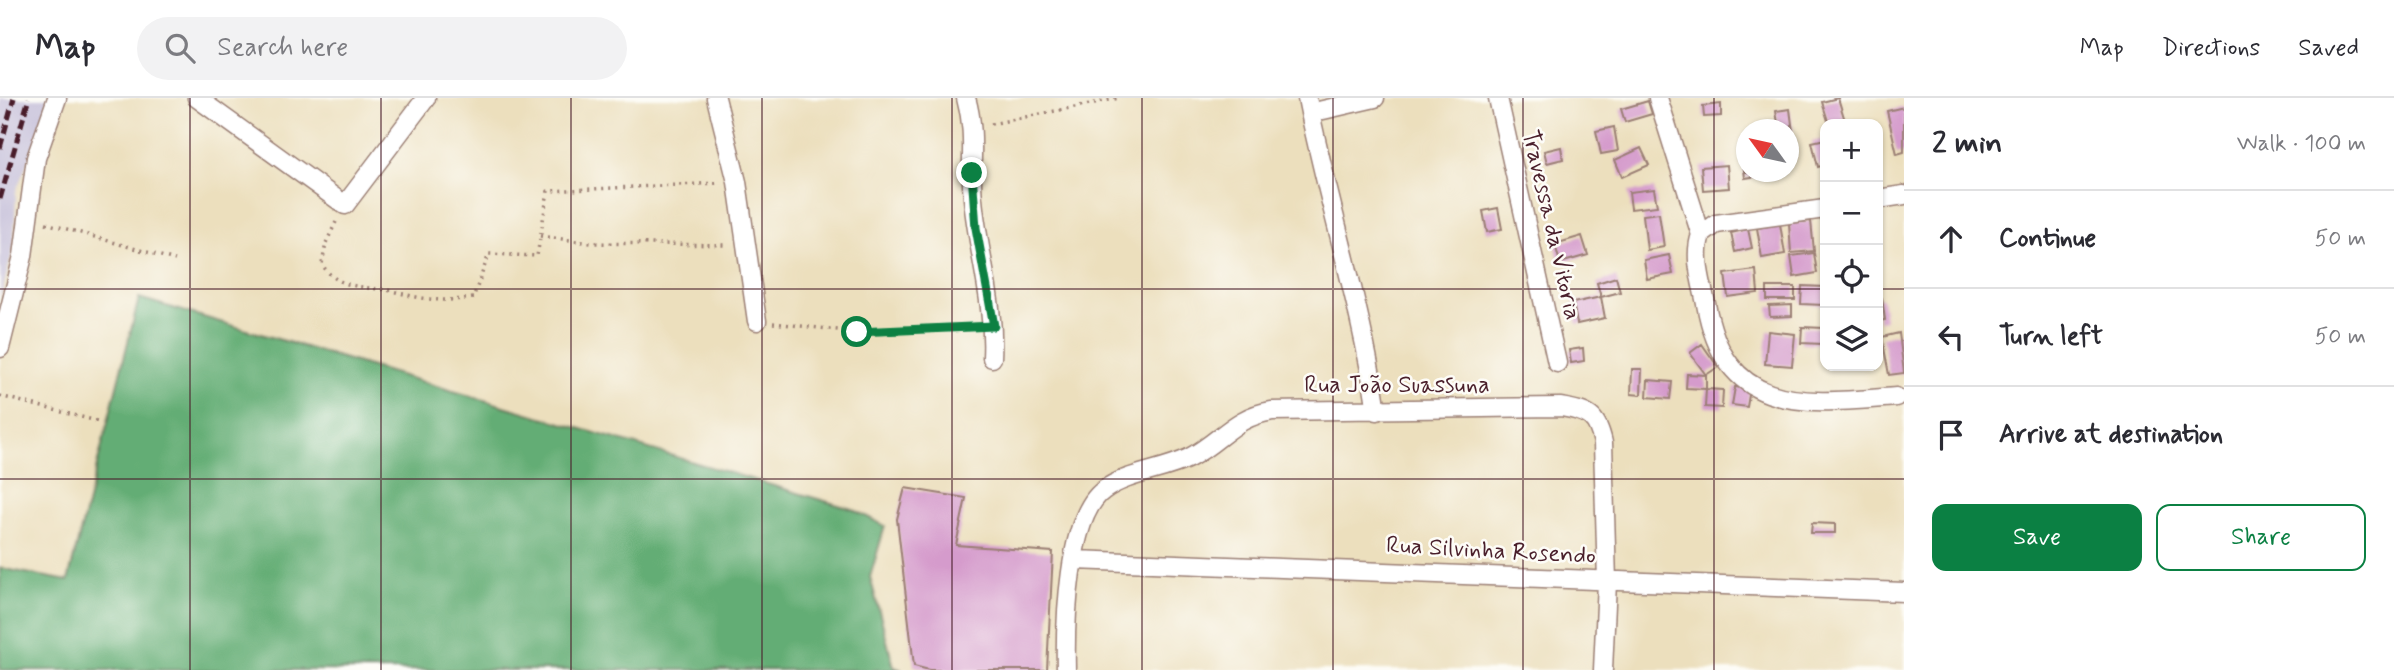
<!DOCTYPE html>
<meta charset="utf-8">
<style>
:root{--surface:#fff;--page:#f2f2f3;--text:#2b2b33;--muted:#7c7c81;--line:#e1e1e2;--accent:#0b8043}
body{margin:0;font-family:Mynerve,sans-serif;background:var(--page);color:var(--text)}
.controls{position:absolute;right:21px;top:21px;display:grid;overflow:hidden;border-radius:14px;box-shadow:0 2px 5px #0004}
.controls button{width:63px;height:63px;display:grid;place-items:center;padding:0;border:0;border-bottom:2px solid var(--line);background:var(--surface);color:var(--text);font:35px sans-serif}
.compass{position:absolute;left:1736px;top:21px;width:63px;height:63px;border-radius:50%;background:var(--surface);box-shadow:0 2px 5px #0004;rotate:303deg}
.stop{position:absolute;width:21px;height:21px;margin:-16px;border:5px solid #0b8043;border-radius:50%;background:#fff}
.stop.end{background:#0b8043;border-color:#fff;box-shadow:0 2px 7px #0008}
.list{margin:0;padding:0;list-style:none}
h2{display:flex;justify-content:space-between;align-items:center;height:91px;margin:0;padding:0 28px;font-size:30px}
h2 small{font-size:23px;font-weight:400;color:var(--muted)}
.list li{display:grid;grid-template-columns:46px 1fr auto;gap:21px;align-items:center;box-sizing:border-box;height:98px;padding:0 28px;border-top:2px solid var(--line)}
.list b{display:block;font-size:26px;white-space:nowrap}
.list em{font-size:23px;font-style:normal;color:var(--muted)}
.actions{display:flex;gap:14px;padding:21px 28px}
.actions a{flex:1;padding:16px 0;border:2px solid var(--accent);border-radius:14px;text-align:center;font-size:24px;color:var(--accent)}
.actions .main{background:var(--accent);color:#fff}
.icon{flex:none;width:38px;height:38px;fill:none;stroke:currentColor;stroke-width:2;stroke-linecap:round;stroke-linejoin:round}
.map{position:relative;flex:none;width:1904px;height:572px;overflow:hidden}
header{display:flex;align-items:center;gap:42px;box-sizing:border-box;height:98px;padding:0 35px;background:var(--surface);border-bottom:2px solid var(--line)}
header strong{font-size:33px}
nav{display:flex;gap:38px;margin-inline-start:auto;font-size:24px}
.search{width:490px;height:63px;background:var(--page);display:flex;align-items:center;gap:18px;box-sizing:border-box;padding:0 24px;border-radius:38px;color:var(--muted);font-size:26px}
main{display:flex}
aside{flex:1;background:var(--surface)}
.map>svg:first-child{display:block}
.industrial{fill:#c6c0da}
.forest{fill:#63ad74;stroke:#566650;stroke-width:2}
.building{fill:#d59bcc}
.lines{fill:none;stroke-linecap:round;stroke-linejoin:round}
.street-casing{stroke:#9b7f74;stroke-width:21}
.path{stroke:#9b7f74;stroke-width:3.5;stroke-dasharray:2 5;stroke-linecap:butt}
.street{stroke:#fff;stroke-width:18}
.rail{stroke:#4a1f2b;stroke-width:5;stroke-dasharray:10 5;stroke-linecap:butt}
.route{stroke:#0b8043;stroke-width:9}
.grid{fill:none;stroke:#4a1f2b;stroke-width:2;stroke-opacity:0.55}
.labels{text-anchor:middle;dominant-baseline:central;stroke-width:5;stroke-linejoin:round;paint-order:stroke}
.street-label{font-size:24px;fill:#4a1f2b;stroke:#fdfcf7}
</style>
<header>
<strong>Map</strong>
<div class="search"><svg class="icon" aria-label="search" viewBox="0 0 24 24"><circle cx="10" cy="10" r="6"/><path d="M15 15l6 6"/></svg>Search here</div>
<nav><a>Map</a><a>Directions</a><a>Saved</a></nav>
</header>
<main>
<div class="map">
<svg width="1904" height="572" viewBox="0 0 1904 572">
<rect width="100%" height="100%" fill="#fdfcf7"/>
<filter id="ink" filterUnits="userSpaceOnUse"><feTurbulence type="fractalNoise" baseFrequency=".0143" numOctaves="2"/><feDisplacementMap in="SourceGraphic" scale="14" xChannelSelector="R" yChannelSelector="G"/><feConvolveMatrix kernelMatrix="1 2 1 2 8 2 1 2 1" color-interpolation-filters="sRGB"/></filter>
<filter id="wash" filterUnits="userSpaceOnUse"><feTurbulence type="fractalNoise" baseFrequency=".00686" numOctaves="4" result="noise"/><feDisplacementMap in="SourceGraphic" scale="28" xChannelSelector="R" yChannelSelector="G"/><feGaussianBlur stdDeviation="1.57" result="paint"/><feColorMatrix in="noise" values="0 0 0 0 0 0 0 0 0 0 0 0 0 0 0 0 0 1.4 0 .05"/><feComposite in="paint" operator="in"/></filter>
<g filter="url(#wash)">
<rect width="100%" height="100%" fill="#ecdfbd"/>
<path class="industrial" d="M0,0h54l-38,93 -2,55 -14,54z"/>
<path class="forest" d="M139,200l713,211 33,17 -15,51 24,90 8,3h-902v-102l68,13z"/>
<g id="blocks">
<path class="building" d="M1838,0l8,26h-17l-7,-22z
M1648,3l4,13 -27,8 -4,-13z
M1721,6v12l-17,1 -1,-11z
M1904,9v45l-7,2 -10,-43z
M1790,11l3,23 -5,1v-3h-9l-3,-19z
M1614,29l4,24 -17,3 -5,-23z
M1825,41v26l-7,2 -6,-25z
M1746,45v29h19v3l-20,3 -4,-34z
M1561,49l2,12 -16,4 -3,-12z
M1641,50l8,17 -27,12 -7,-17z
M1727,67l2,23 -26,2 -2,-23z
M1654,91l3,17 -26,3 -2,-17z
M1498,110l4,21 -15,3 -4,-21z
M1659,115l5,34 -17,3 -4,-35z
M1811,123l3,30 -23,2 -2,-30z
M1780,126l5,30 -23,4 -5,-30z
M1748,131l4,19 -17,4 -4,-19z
M1582,138l6,19 -28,8 -5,-19z
M1814,155l3,20 -23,4 -3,-21z
M1669,157l4,19 -26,5 -3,-19z
M1756,172l2,23 -30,4 -3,-23z
M1616,179l4,15 -19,5 -4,-14z
M1802,188l23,1 -1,18 -23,-1z
M1767,189h28v13h-28z
M1601,199l4,21 -28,6 -4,-21z
M1878,200h4l3,22 -7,1z
M1792,207v11l-22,1 -1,-11z
M1802,229l22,1 -1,16 -22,-1z
M1768,233l27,3 -3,32 -27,-2z
M1899,235l5,40 -15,2 -7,-38z
M1702,246l16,23 -12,8 -16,-22z
M1583,250l1,13 -13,2 -2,-13z
M1632,271h10l-1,26 -10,-1z
M1687,276l19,1v14l17,1 -1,18 -17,-1 1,-18 -20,-1z
M1648,282l24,2 -2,17 -23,-2z
M1735,289l15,2 -3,18 -15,-2z
M905,390l61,10 -10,47 97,7 -6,118h-118l-15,-4 -17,-147z
M1812,425l23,1v9h-24z"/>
</g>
</g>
<g filter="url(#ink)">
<use href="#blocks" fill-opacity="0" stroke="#9b7f74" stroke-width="2"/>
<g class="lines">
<defs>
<path id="street" d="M197,0l148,107 81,-107
M716,0l21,84 20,139
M966,0c11,39 3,63 7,101 5,54 22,104 19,159
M1307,0c21,105 54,207 70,313
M1498,0l59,265
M1658,0l43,137c-8,21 1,48 5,69 20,112 99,100 190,93
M1310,15l65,-15
M1878,101l26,-4
M1701,137l15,-11 109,-15
M0,250l23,-92 13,-98 21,-60
M1075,462l829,32
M1066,572c-1,-43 1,-154 38,-180 23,-17 59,-19 85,-32 33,-17 44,-41 83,-47l289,-4c28,5 36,8 42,36l4,139 -4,88"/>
</defs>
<use href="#street" class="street-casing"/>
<path class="path" d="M991,26l128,-26
M336,124l-10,21 -4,21c16,28 47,21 74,28 29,8 46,10 77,6l16,-44 48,2 11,-65 172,-8
M46,125l129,37
M540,138l51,7 136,2
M773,225l84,9 118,-5
M0,298l97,25"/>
<use href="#street" class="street"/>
<path class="rail" d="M0,50l14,-50
M0,101l29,-101"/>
</g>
</g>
<g class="lines" filter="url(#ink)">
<path class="route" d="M857,234l137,-6 -18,-98 -4,-55"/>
</g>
<path class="grid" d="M190,0v572M381,0v572M571,0v572M762,0v572M952,0v572M1142,0v572M1333,0v572M1523,0v572M1714,0v572M0,191h1825M1878,191h26M0,381h1904"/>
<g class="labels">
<g class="street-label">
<text transform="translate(1551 127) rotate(77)">Travessa da Vitoria</text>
<text x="1397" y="287">Rua João Suassuna</text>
<text transform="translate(1491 453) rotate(3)">Rua Silvinha Rosendo</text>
</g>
</g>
</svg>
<div class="controls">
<button>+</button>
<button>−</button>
<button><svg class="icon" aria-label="locate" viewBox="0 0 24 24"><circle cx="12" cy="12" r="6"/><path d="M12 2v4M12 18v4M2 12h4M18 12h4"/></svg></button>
<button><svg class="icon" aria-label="layers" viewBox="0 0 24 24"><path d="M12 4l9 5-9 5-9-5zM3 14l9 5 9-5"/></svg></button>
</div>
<svg class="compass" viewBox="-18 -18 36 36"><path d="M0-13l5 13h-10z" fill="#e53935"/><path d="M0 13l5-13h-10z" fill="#7c7c81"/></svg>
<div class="stop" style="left:857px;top:234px"></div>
<div class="stop end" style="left:972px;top:75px"></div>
</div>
<aside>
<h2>2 min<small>Walk · 100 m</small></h2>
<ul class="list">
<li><svg class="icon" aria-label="ahead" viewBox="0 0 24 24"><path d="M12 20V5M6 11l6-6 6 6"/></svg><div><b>Continue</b></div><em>50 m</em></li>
<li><svg class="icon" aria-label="left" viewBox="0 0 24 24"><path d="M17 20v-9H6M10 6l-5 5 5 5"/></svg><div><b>Turn left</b></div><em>50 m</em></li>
<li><svg class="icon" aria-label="arrive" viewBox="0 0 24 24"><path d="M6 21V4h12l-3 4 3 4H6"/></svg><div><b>Arrive at destination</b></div></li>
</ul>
<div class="actions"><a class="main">Save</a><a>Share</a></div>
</aside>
</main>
